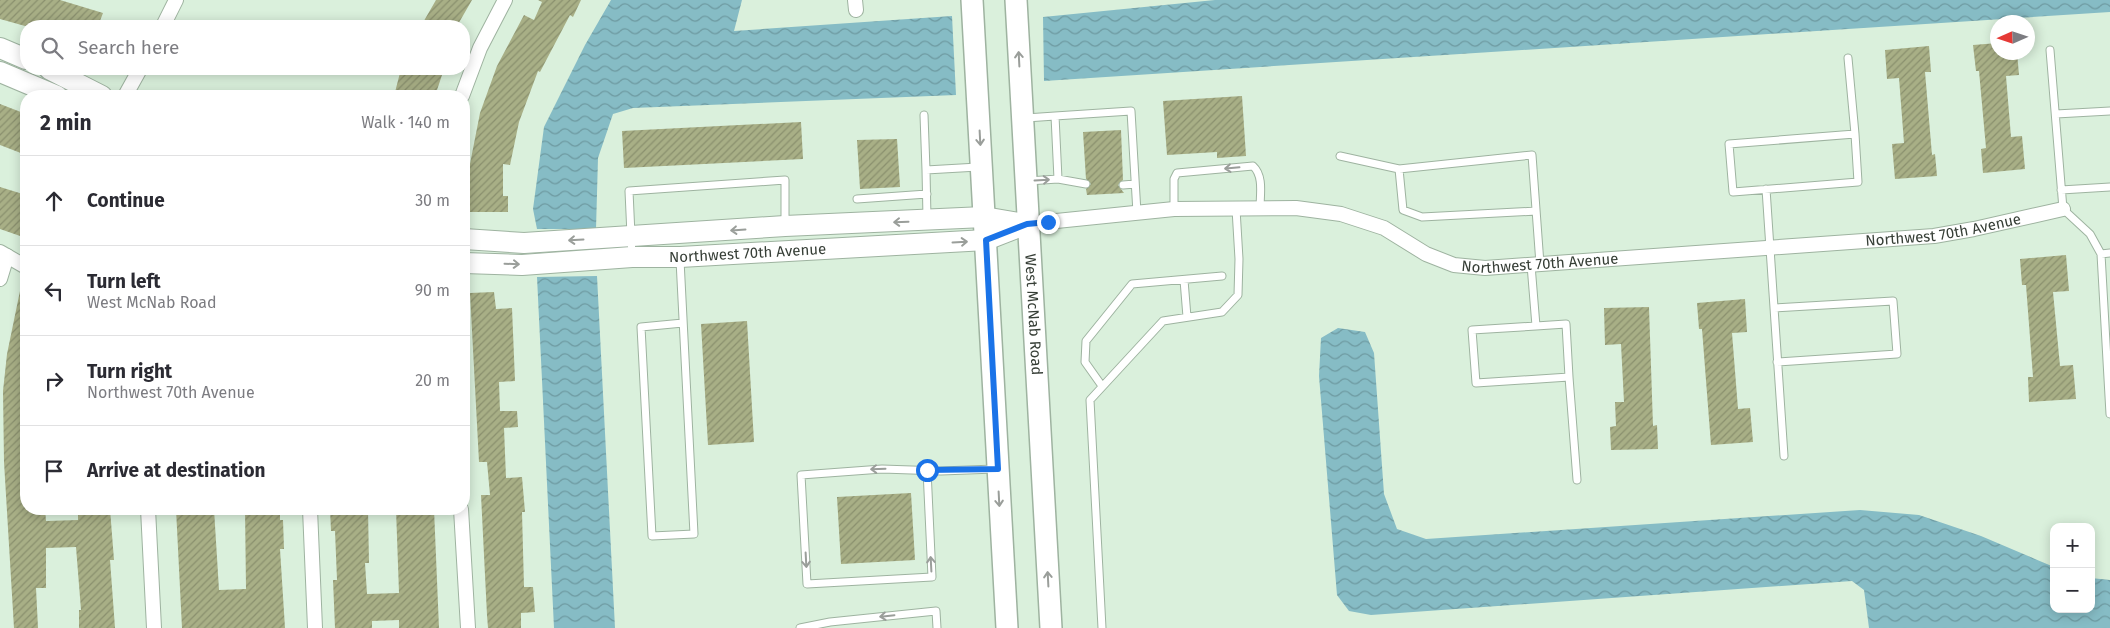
<!DOCTYPE html>
<meta charset="utf-8">
<style>
:root{--surface:#fff;--page:#f7f7f7;--text:#2b2b33;--muted:#7c7c81;--line:#e1e1e2}
body{margin:0;font-family:"Fira Sans",sans-serif;background:var(--page);color:var(--text)}
.controls{position:absolute;right:15px;bottom:15px;display:grid;overflow:hidden;border-radius:10px;box-shadow:0 2px 12px #0003}
.controls button{width:45px;height:45px;display:grid;place-items:center;padding:0;border:0;border-bottom:1px solid var(--line);background:var(--surface);color:var(--text);font:25px sans-serif}
.compass{position:absolute;left:1990px;top:15px;width:45px;height:45px;border-radius:50%;background:var(--surface);box-shadow:0 2px 12px #0003;rotate:267deg}
.stop{position:absolute;width:15px;height:15px;margin:-11px;border:4px solid #1a73e8;border-radius:50%;background:#fff}
.stop.end{background:#1a73e8;border-color:#fff;box-shadow:0 1px 5px #0008}
.list{margin:0;padding:0;list-style:none}
h2{display:flex;justify-content:space-between;align-items:center;height:65px;margin:0;padding:0 20px;font-size:21px}
h2 small{font-size:16px;font-weight:400;color:var(--muted)}
.list li{display:grid;grid-template-columns:32px 1fr auto;gap:15px;align-items:center;box-sizing:border-box;height:90px;padding:0 20px;border-top:1px solid var(--line)}
.list b{display:block;font-size:19px;white-space:nowrap}
.list p{margin:0;font-size:16px;white-space:nowrap;color:var(--muted)}
.list em{font-size:16px;font-style:normal;color:var(--muted)}
.icon{flex:none;width:28px;height:28px;fill:none;stroke:currentColor;stroke-width:2;stroke-linecap:round;stroke-linejoin:round}
.map{position:relative;flex:none;width:2110px;height:628px;overflow:hidden}
.search{position:absolute;background:var(--surface);box-shadow:0 2px 12px #0003;left:20px;top:20px;width:450px;height:55px;display:flex;align-items:center;gap:12px;box-sizing:border-box;padding:0 18px;border-radius:20px;color:var(--muted);font-size:19px}
.panel{position:absolute;background:var(--surface);box-shadow:0 2px 12px #0003;left:20px;top:90px;width:450px;height:425px;border-radius:20px}
.map>svg:first-child{display:block}
.water{fill:url(#water-waves)}
.building{fill:url(#building-hatch)}
.lines{fill:none;stroke-linecap:round;stroke-linejoin:round}
.lane-casing{stroke:#9eb3a0;stroke-width:9}
.street-casing{stroke:#9eb3a0;stroke-width:16}
.secondary-casing{stroke:#9eb3a0;stroke-width:22}
.primary-casing{stroke:#9eb3a0;stroke-width:24}
.lane{stroke:#fff;stroke-width:7}
.street{stroke:#fff;stroke-width:14}
.secondary{stroke:#fff;stroke-width:20}
.primary{stroke:#fff;stroke-width:21}
.oneway{stroke:#9a9e9a}
.route{stroke:#1a73e8;stroke-width:6}
.labels{text-anchor:middle;dominant-baseline:central;stroke-width:4.5;stroke-linejoin:round;paint-order:stroke}
.street-label{font-size:15px;fill:#363e36;stroke:#e7fee9}
</style>
<div class="map">
<svg width="2110" height="628" viewBox="0 0 2110 628">
<defs>
<pattern id="water-waves" width="16" height="10" patternUnits="userSpaceOnUse" patternTransform="scale(1.25)"><rect width="16" height="10" fill="#86bcc5"/><path d="M0 5q4-4 8 0t8 0" fill="none" stroke="#6e9aa1"/></pattern>
<pattern id="building-hatch" width="6" height="6" patternUnits="userSpaceOnUse" patternTransform="scale(1.25)"><rect width="6" height="6" fill="#a8af86"/><path d="M-1 1l2-2M0 6l6-6M5 7l2-2" fill="none" stroke="#8a906e"/></pattern>
</defs>
<rect width="100%" height="100%" fill="#daf0dc"/>
<path class="water" d="M611,0h131l-8,31 218,-15 4,79 -323,13 -20,6 -15,44 -2,71h-59l-4,-20 11,-82 41,-82z
M1215,0h895v12l-1066,69 -1,-64z
M597,276l18,352h-61l-17,-351z
M1338,328l27,4 9,21 10,141 13,35 29,10 434,-29 59,5 62,21 73,31v42h37v-31l19,2v48h-241l-5,-38 -12,-9 -481,34 -22,-4 -12,-16 -18,-219 2,-38z"/>
<path class="building" d="M0,0h60l43,13 -5,13h-73l-25,-7z
M436,0h36l-15,26h-36z
M538,0h43l-8,17 -3,-2 -30,57 -2,-1 -19,51 -9,43 -7,-1v32h5v16h-40l-1,-43h2l11,-56 17,-47 27,-51 10,5 8,-18z
M1998,43v9h19l2,23 -13,1 5,61 11,-1 3,33 -42,4 -2,-24 5,-1 -7,-77h-3l-3,-26z
M1929,46l2,26h-6l7,83 3,-1 2,22 -42,3 -3,-35 12,-1 -5,-65 -12,1 -2,-29z
M401,69h43l-9,27h-41z
M1242,96l4,60 -29,2v-6l-50,3 -4,-54z
M0,104l26,10v41l-26,-10z
M801,122l2,37 -179,9 -2,-37z
M1121,130l2,50 -5,5 6,8 -37,2 -1,-6 5,-5 -5,-5 -3,-47z
M897,139l3,48 -40,2 -3,-49z
M0,187l26,8v43l-26,-9z
M2066,255l3,36 -16,1 7,74 13,-1 3,34 -47,3 -1,-25h5l-7,-92h-4l-2,-26z
M20,291l6,1v217h19l1,12 32,-1v-11h32l4,51h-4l5,68h-36v-18h2l-5,-63 -30,1v40h-10l2,40h-24l-10,-166 -1,-71 4,-37z
M494,292l2,17 16,-1 3,73 -16,1 1,29h17l1,16 -14,1 2,50 16,-1 3,35h-3l2,75h9l2,25 -14,1v15h-33l-1,-13 -6,-120h9l-3,-33h-8l-9,-169z
M1745,299l2,33 -15,1 6,76 12,-1 3,34 -42,3 -9,-116h-3l-2,-26z
M1649,307l4,119 4,-1 1,24 -47,1 -1,-23 6,-1 -1,-24h9l-3,-58 -16,1 -1,-37z
M747,321l7,121 -46,3 -7,-121z
M911,493l4,67 -74,4 -4,-67z
M176,509h38l5,81 27,-1 -1,-80h35v11h3l1,29h-4l5,79h-103z
M330,509h38l1,54h-4l2,31 32,-1 -3,-84h38l5,119h-40v-8l-27,1v7h-37l-2,-48h4l-2,-49h-4z"/>
<g class="lines">
<defs>
<path id="lane" d="M2050,50l13,159 27,25 11,20 9,160
M1848,58l7,76 -126,10 4,48 125,-10 -3,-48
M2056,114l54,-3
M924,115l2,55 52,-3
M1026,118l29,-2
M1340,156l59,13 133,-14 8,109
M1399,169l4,41 19,7 114,-6
M926,170l1,48
M1058,179l-3,-63 76,-5 6,102
M1028,181l30,-2 28,5
M1123,185l12,-1
M1766,189l18,267
M2061,190l49,-3
M857,199l70,-5
M1174,209v-30l3,-6 76,-7c11,10 7,29 7,42
M2101,254l9,-1
M632,257l-3,-66 156,-11v45
M680,260l14,274 -42,2 -11,-209 42,-4
M1531,265l5,61 -64,4 4,53 93,-6 8,103
M1184,280l3,37
M1774,308l119,-7 4,53 -120,8
M1536,326l30,-2 3,53
M1102,386l-17,-24 1,-21 46,-57 90,-8
M927,470l5,107 -125,7 -6,-109 81,-6 59,2 54,-2
M800,628l30,-6 106,-11 1,17
M1102,628l-12,-228 73,-79 59,-9 16,-17 1,-36 -3,-50"/>
<g id="street">
<path d="M855,0l1,10"/>
<path d="M163,26l13,-26"/>
<path d="M125,96l15,-27"/>
<path d="M462,96l18,-48 25,-48"/>
<path id="s1" d="M1027,224l147,-15 122,-1 45,6 43,14 42,26 28,11 31,3 449,-32 40,-7 89,-20"/>
<path d="M0,252l26,15"/>
<path d="M0,279l7,-23"/>
<path d="M148,509l6,119"/>
<path d="M310,509l5,119"/>
<path d="M461,509l7,119"/>
</g>
<g id="secondary">
<path d="M0,48l26,11"/>
<path d="M49,69l53,27"/>
<path d="M0,72l57,24"/>
<path d="M464,239l60,4 261,-17 199,-9 41,7"/>
<path id="s2" d="M464,263l58,2 110,-8h48l306,-17 41,-16"/>
</g>
<g id="primary">
<path d="M972,0l35,628"/>
<path id="s3" d="M1016,0l35,628"/>
</g>
</defs>
<use href="#lane" class="lane-casing"/>
<use href="#street" class="street-casing"/>
<use href="#secondary" class="secondary-casing"/>
<use href="#primary" class="primary-casing"/>
<use href="#lane" class="lane"/>
<use href="#street" class="street"/>
<use href="#secondary" class="secondary"/>
<use href="#primary" class="primary"/>
</g>
<defs><path id="oneway-shaft" d="M-6 0H5M1.5-3L5.5 0L1.5 3" fill="none" stroke-width="1.6" stroke-linecap="round" stroke-linejoin="round" transform="scale(1.25)"/></defs>
<g class="oneway">
<use href="#oneway-shaft" transform="translate(1019 59) rotate(-93)"/>
<use href="#oneway-shaft" transform="translate(980 138) rotate(87)"/>
<use href="#oneway-shaft" transform="translate(1232 168) rotate(175)"/>
<use href="#oneway-shaft" transform="translate(1042 180) rotate(-3)"/>
<use href="#oneway-shaft" transform="translate(901 222) rotate(178)"/>
<use href="#oneway-shaft" transform="translate(738 230) rotate(176)"/>
<use href="#oneway-shaft" transform="translate(576 240) rotate(177)"/>
<use href="#oneway-shaft" transform="translate(960 242) rotate(-3)"/>
<use href="#oneway-shaft" transform="translate(512 264) rotate(2)"/>
<use href="#oneway-shaft" transform="translate(878 469) rotate(178)"/>
<use href="#oneway-shaft" transform="translate(999 499) rotate(87)"/>
<use href="#oneway-shaft" transform="translate(806 560) rotate(87)"/>
<use href="#oneway-shaft" transform="translate(931 564) rotate(-93)"/>
<use href="#oneway-shaft" transform="translate(1048 579) rotate(-93)"/>
<use href="#oneway-shaft" transform="translate(887 616) rotate(174)"/>
</g>
<g class="lines">
<path class="route" d="M927,470l71,-1 -12,-229 41,-16 21,-2"/>
</g>
<g class="labels">
<g class="street-label">
<text stroke="none"><textPath href="#s1" startOffset="931">Northwest 70th Avenue</textPath></text>
<text stroke="none"><textPath href="#s2" startOffset="284">Northwest 70th Avenue</textPath></text>
<text stroke="none"><textPath href="#s1" startOffset="526">Northwest 70th Avenue</textPath></text>
<text stroke="none"><textPath href="#s3" startOffset="315">West McNab Road</textPath></text>
</g>
</g>
</svg>
<div class="controls">
<button>+</button>
<button>−</button>
</div>
<svg class="compass" viewBox="-18 -18 36 36"><path d="M0-13l5 13h-10z" fill="#e53935"/><path d="M0 13l5-13h-10z" fill="#7c7c81"/></svg>
<div class="stop" style="left:927px;top:470px"></div>
<div class="stop end" style="left:1048px;top:222px"></div>
<div class="search"><svg class="icon" aria-label="search" viewBox="0 0 24 24"><circle cx="10" cy="10" r="6"/><path d="M15 15l6 6"/></svg>Search here</div>
<section class="panel">
<h2>2 min<small>Walk · 140 m</small></h2>
<ul class="list">
<li><svg class="icon" aria-label="ahead" viewBox="0 0 24 24"><path d="M12 20V5M6 11l6-6 6 6"/></svg><div><b>Continue</b></div><em>30 m</em></li>
<li><svg class="icon" aria-label="left" viewBox="0 0 24 24"><path d="M17 20v-9H6M10 6l-5 5 5 5"/></svg><div><b>Turn left</b><p>West McNab Road</p></div><em>90 m</em></li>
<li><svg class="icon" aria-label="right" viewBox="0 0 24 24"><path d="M7 20v-9h11M14 6l5 5-5 5"/></svg><div><b>Turn right</b><p>Northwest 70th Avenue</p></div><em>20 m</em></li>
<li><svg class="icon" aria-label="arrive" viewBox="0 0 24 24"><path d="M6 21V4h12l-3 4 3 4H6"/></svg><div><b>Arrive at destination</b></div></li>
</ul>
</section>
</div>
